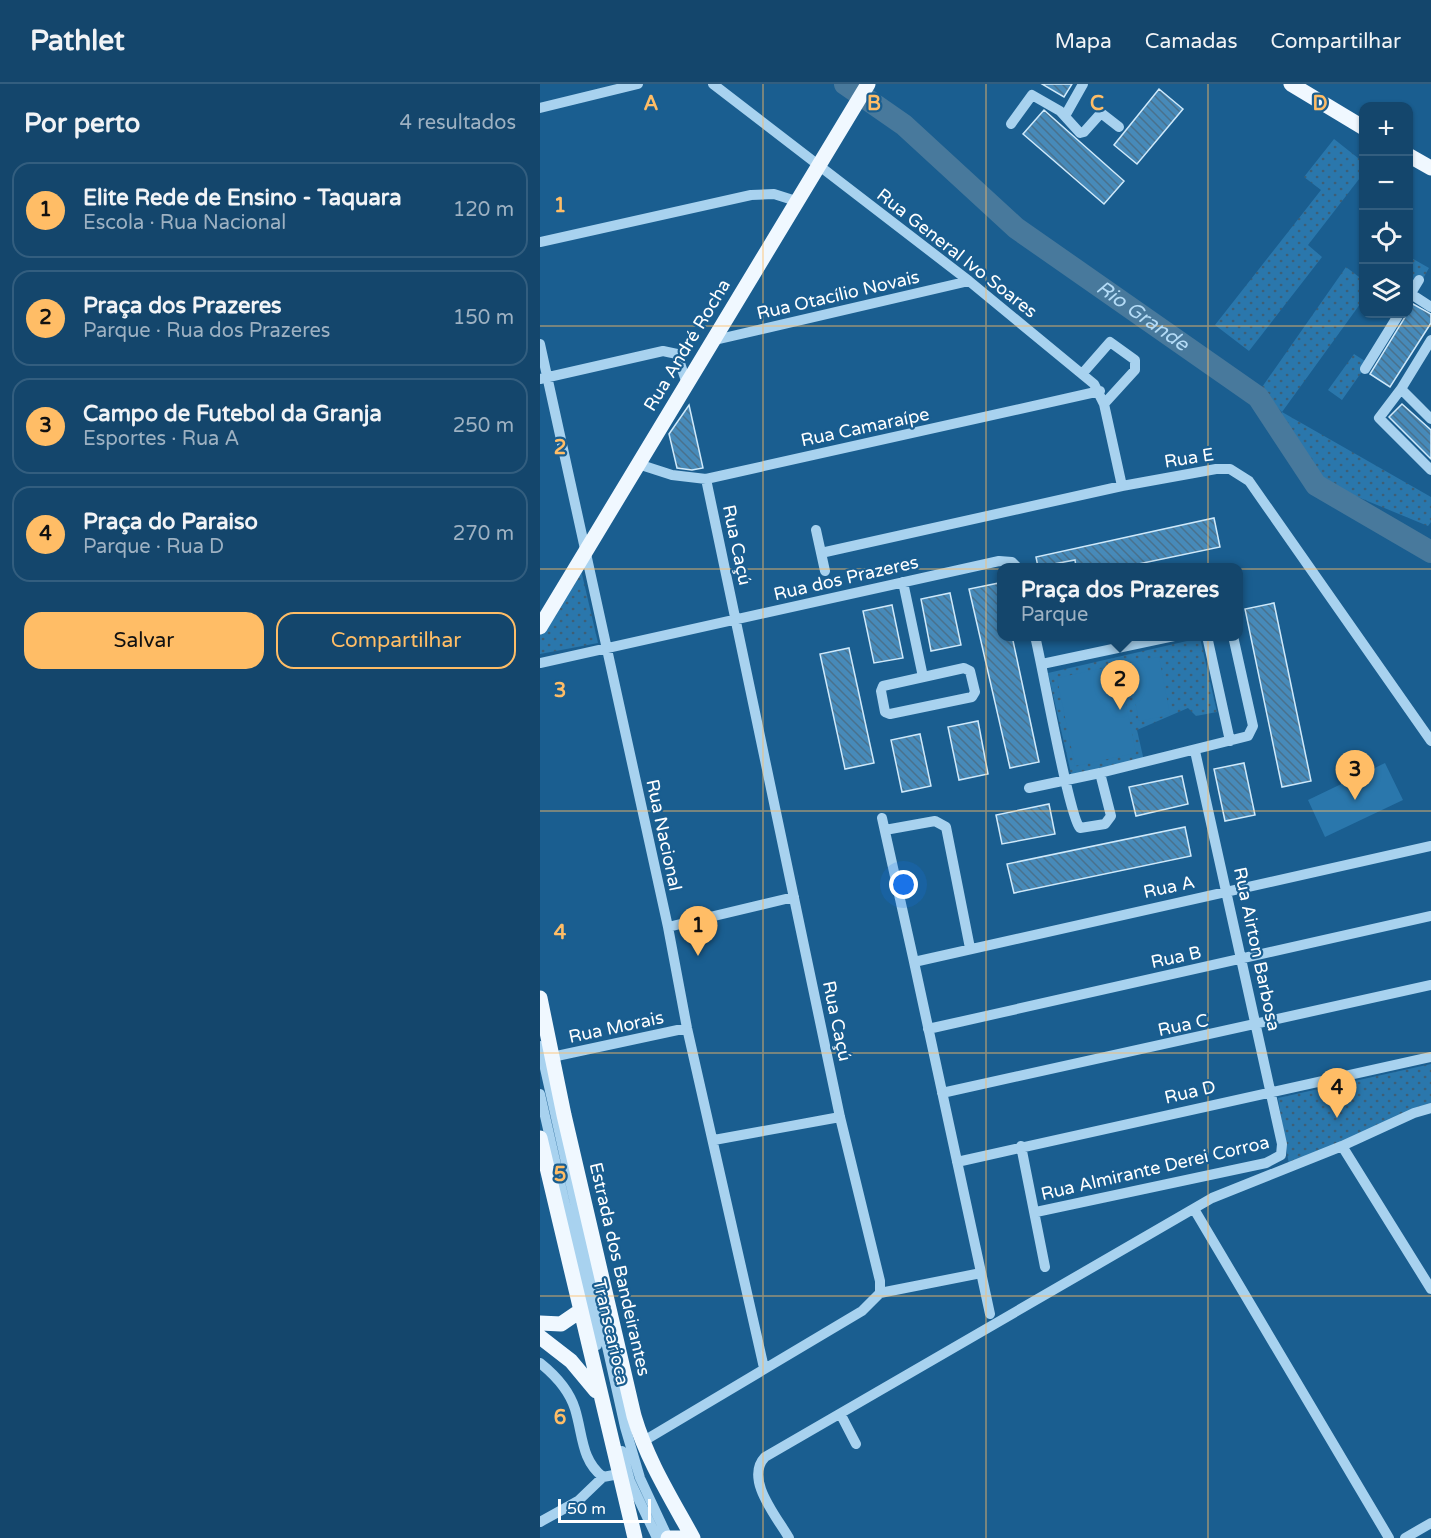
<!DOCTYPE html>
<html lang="pt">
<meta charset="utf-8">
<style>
:root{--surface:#14466c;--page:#215074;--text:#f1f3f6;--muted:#9db1c2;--line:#335e7f;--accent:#ffbd66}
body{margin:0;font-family:"Varela Round",sans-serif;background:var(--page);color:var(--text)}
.controls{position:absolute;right:18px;top:18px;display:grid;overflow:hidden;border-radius:12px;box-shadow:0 2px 4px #0004}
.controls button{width:54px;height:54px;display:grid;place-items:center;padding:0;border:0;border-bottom:2px solid var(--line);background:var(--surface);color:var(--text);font:30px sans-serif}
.scale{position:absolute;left:18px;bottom:15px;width:93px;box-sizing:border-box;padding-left:6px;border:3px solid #fff;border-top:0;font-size:16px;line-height:21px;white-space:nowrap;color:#fff;-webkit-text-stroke:4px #1a5e90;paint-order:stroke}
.you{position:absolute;left:364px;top:801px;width:21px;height:21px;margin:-15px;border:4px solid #fff;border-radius:50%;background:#1a73e8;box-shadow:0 0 0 9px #1a73e833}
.badge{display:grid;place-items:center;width:39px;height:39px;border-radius:50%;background:var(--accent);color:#111;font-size:20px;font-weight:700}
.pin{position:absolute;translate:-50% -50px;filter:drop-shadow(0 2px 3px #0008)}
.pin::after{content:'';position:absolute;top:32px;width:21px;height:18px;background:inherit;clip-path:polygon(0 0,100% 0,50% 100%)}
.popup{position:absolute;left:457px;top:479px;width:246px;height:78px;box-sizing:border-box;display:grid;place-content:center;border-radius:12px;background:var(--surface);filter:drop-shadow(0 2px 4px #0005);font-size:20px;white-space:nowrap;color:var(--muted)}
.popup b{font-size:22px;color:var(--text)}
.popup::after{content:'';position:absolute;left:50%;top:100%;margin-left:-12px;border:12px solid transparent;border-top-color:var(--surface)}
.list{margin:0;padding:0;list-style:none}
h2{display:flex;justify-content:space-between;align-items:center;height:78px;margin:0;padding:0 24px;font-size:26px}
h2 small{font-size:20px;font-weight:400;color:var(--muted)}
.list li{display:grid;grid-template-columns:39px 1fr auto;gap:18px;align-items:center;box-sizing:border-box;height:96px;margin:0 12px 12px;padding:0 12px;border:2px solid var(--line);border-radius:18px}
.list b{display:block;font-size:22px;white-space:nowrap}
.list p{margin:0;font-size:20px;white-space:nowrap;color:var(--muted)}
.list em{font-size:20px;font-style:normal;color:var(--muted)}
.actions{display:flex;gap:12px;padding:18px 24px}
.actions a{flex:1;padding:14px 0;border:2px solid var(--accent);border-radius:18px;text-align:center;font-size:21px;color:var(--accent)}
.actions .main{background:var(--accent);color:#111}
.icon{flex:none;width:33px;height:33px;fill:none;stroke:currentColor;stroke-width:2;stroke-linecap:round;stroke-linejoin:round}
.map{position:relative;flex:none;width:891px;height:1454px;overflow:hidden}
header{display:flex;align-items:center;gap:36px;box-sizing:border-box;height:84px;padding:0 30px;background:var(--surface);border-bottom:2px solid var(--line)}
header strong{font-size:28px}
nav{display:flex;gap:33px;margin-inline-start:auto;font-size:21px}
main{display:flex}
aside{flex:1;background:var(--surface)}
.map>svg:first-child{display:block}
.grass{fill:url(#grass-dots)}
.garden{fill:#2a77ac}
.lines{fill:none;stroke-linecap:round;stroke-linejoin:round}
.river{stroke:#48799c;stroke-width:22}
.building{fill:url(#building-back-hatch);stroke:#cfe9fa;stroke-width:1.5}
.minor{stroke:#a8d2ef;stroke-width:10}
.major{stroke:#f0f8ff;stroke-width:15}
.grid{fill:none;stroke:#ffbd66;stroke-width:1.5;stroke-opacity:0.55}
.labels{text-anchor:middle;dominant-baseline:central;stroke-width:4.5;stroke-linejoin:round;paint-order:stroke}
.street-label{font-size:18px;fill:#fff;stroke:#1a5e90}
.water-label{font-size:20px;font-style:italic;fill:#b4dbf6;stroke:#1a5e90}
.grid-label{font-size:20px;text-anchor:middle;font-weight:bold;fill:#ffbd66;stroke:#1a5e90;stroke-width:4.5;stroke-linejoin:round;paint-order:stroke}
</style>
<header>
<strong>Pathlet</strong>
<nav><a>Mapa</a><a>Camadas</a><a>Compartilhar</a></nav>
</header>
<main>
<aside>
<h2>Por perto<small>4 resultados</small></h2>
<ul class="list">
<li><span class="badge">1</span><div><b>Elite Rede de Ensino - Taquara</b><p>Escola · Rua Nacional</p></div><em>120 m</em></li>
<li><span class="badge">2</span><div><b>Praça dos Prazeres</b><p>Parque · Rua dos Prazeres</p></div><em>150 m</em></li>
<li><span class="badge">3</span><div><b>Campo de Futebol da Granja</b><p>Esportes · Rua A</p></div><em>250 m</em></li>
<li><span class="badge">4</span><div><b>Praça do Paraiso</b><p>Parque · Rua D</p></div><em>270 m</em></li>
</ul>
<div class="actions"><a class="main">Salvar</a><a>Compartilhar</a></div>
</aside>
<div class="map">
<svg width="891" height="1454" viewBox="0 0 891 1454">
<defs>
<pattern id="grass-dots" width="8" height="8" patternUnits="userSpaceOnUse" patternTransform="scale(1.5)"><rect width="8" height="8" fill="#2a77ac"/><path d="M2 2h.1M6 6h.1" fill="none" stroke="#3d5f77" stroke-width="1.8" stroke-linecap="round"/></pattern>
<pattern id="building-back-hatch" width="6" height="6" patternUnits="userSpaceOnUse" patternTransform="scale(1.5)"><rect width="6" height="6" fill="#478ab9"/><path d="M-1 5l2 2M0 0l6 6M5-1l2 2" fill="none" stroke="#49718d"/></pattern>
</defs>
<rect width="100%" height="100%" fill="#1a5e90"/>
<path class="grass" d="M794,55l29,23v12l-55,71 14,12 -73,94 -34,-26 106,-135 -17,-13z
M868,172l21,12 -16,28 -4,-3z
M806,183l17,13v20l-81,112 149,85v25l-3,4 -109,-45 -39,-60 2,-9 -22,-22z
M814,270l14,9 -26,37 -14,-10z
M41,486l17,73 -58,11v-20z
M660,554l17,74 -21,4 -8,-8 -51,22 7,31 -72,17 -24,-105z
M891,980v40l-142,61 -11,-67z"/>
<path class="garden" d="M619,573l11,58 -31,6 -11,-58z
M578,581l18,88 -61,13 -18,-88z
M845,679l18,37 -78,37 -17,-37z"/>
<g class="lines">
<path class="river" id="s1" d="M305,0l59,41 112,103 242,169 58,88 115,67"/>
</g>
<path class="building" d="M502,0h30l-8,13z
M619,5l24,20 -46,55 -23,-19z
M504,26l80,71 -20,23 -81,-70z
M873,220l18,10v9l-41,64 -20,-13z
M862,320l29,26v29l-42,-42z
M149,321l14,63 -11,2 -15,-2 -8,-34z
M674,434l6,29 -96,20h-48l-1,-7 -37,7 -2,-10z
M459,499l3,14v39h10l27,126 -29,6 -41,-179z
M410,509l11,52 -30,6 -10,-52z
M734,519l37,178 -29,6 -37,-178z
M352,521l11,53 -29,5 -11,-52z
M309,564l25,115 -29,6 -25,-115z
M438,637l10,53 -29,6 -11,-53z
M380,650l11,52 -29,6 -11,-52z
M704,679l11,52 -30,6 -11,-52z
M642,692l6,28 -52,12 -7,-29z
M509,720l6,30 -53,10 -6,-29z
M645,743l6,29 -177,37 -7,-29z"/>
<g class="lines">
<path class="minor" d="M173,0l256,197 125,103 10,20 18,82
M0,24l98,-24
M525,32l18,-32
M471,40l21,-29 28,16 20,22 4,-1 17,-19 18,14
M0,158l211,-47 23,-1 22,7
M871,210l20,13
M868,214l11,-18
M175,256l254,-59
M891,256l-30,49 30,30
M0,260l128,583 19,101 77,340
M825,285l34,-55
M542,290l28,-32 25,18v10l-31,34
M0,295l123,-28 14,3 10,30
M861,305l-22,29 52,52
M98,380l34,11 34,4 394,-88
M276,446l9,41
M281,469l301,-67 94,-17h14l19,12 182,260
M363,498l20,95
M495,552c7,28 34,181 45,192l25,-4 6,-8 -11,-43
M667,552l23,105
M0,579l459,-102 13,1 6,6
M502,580l132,-28
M424,584l6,3 5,21 -3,5 -82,17 -5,-2 -4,-21 2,-5z
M489,704l71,-15 148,-37 5,-10 -20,-90
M342,734l32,144
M345,746l50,-9 11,6 24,121
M128,843l126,-30
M388,945l503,-113
M0,962l85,381 15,51 28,60
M12,973l135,-29
M402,1009l489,-108
M0,1010l57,251
M174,1056l126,-23
M481,1062l24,121
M802,1062l89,143
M417,1078l474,-105
M654,1125l195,329
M496,1128l230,-49 15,-8 1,-11 -87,-393
M340,1209l101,-20
M450,1230l-76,-352 517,-116
M0,1279c15,12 29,27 35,46 8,26 6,51 28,68
M301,1331l15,29
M102,1358l220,-131 18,-18v-12l-40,-164 -134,-638
M82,1367l8,30 27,57
M0,1438l38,-21 25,-24 16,-3
M249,1454c-12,-21 -45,-59 -24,-81l447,-259 130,-52 72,-33 17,-5
M865,1454l26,-15"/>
<path class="major" d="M751,0l73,44
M868,71l23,13
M0,543l328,-543
M0,914l24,117 70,301c13,44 37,82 59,122
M0,1054l95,400
M0,1239l21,1 19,-13
M0,1253l31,24 25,30
M128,1454h17"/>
</g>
<path class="grid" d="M223,0v1454M446,0v1454M668,0v1454M0,242h891M0,485h891M0,727h891M0,969h891M0,1212h891"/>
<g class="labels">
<g class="street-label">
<text transform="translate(417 169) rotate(38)">Rua General Ivo Soares</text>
<text transform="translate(298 211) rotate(-13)">Rua Otacílio Novais</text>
<text transform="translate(147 261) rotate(-59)">Rua André Rocha</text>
<text transform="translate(325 343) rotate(-12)">Rua Camaraípe</text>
<text transform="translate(649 374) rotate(-9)">Rua E</text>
<text transform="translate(197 461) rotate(78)">Rua Caçú</text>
<text transform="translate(306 494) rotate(-13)">Rua dos Prazeres</text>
<text transform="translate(124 751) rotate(78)">Rua Nacional</text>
<text transform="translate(629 803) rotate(-12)">Rua A</text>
<text transform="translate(717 865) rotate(78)">Rua Airton Barbosa</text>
<text transform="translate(636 873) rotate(-12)">Rua B</text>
<text transform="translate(297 937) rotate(78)">Rua Caçú</text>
<text transform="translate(643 941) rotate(-12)">Rua C</text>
<text transform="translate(76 943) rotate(-12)">Rua Morais</text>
<text transform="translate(650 1008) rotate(-13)">Rua D</text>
<text transform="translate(615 1084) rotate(-13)">Rua Almirante Derei Corroa</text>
<text transform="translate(80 1185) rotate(77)">Estrada dos Bandeirantes</text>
<text transform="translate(71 1248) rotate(77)">Transcarioca</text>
</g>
<g class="water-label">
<text stroke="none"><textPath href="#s1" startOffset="378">Rio Grande</textPath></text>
</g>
</g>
<g class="grid-label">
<text x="111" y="26">A</text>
<text x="334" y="26">B</text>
<text x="557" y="26">C</text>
<text x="780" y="26">D</text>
<text x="20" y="128">1</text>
<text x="20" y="370">2</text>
<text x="20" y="613">3</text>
<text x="20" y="855">4</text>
<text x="20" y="1097">5</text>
<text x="20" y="1340">6</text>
</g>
</svg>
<div class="controls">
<button>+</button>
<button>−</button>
<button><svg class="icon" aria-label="locate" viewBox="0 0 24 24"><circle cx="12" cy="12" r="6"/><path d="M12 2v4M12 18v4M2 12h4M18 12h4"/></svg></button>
<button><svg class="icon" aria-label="layers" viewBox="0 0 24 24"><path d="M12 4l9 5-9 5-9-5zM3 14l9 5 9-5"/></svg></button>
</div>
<div class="scale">50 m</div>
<div class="you"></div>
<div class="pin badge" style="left:158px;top:872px">1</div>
<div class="pin badge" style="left:580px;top:626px">2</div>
<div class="popup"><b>Praça dos Prazeres</b>Parque</div>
<div class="pin badge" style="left:815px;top:716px">3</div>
<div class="pin badge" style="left:797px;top:1034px">4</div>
</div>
</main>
